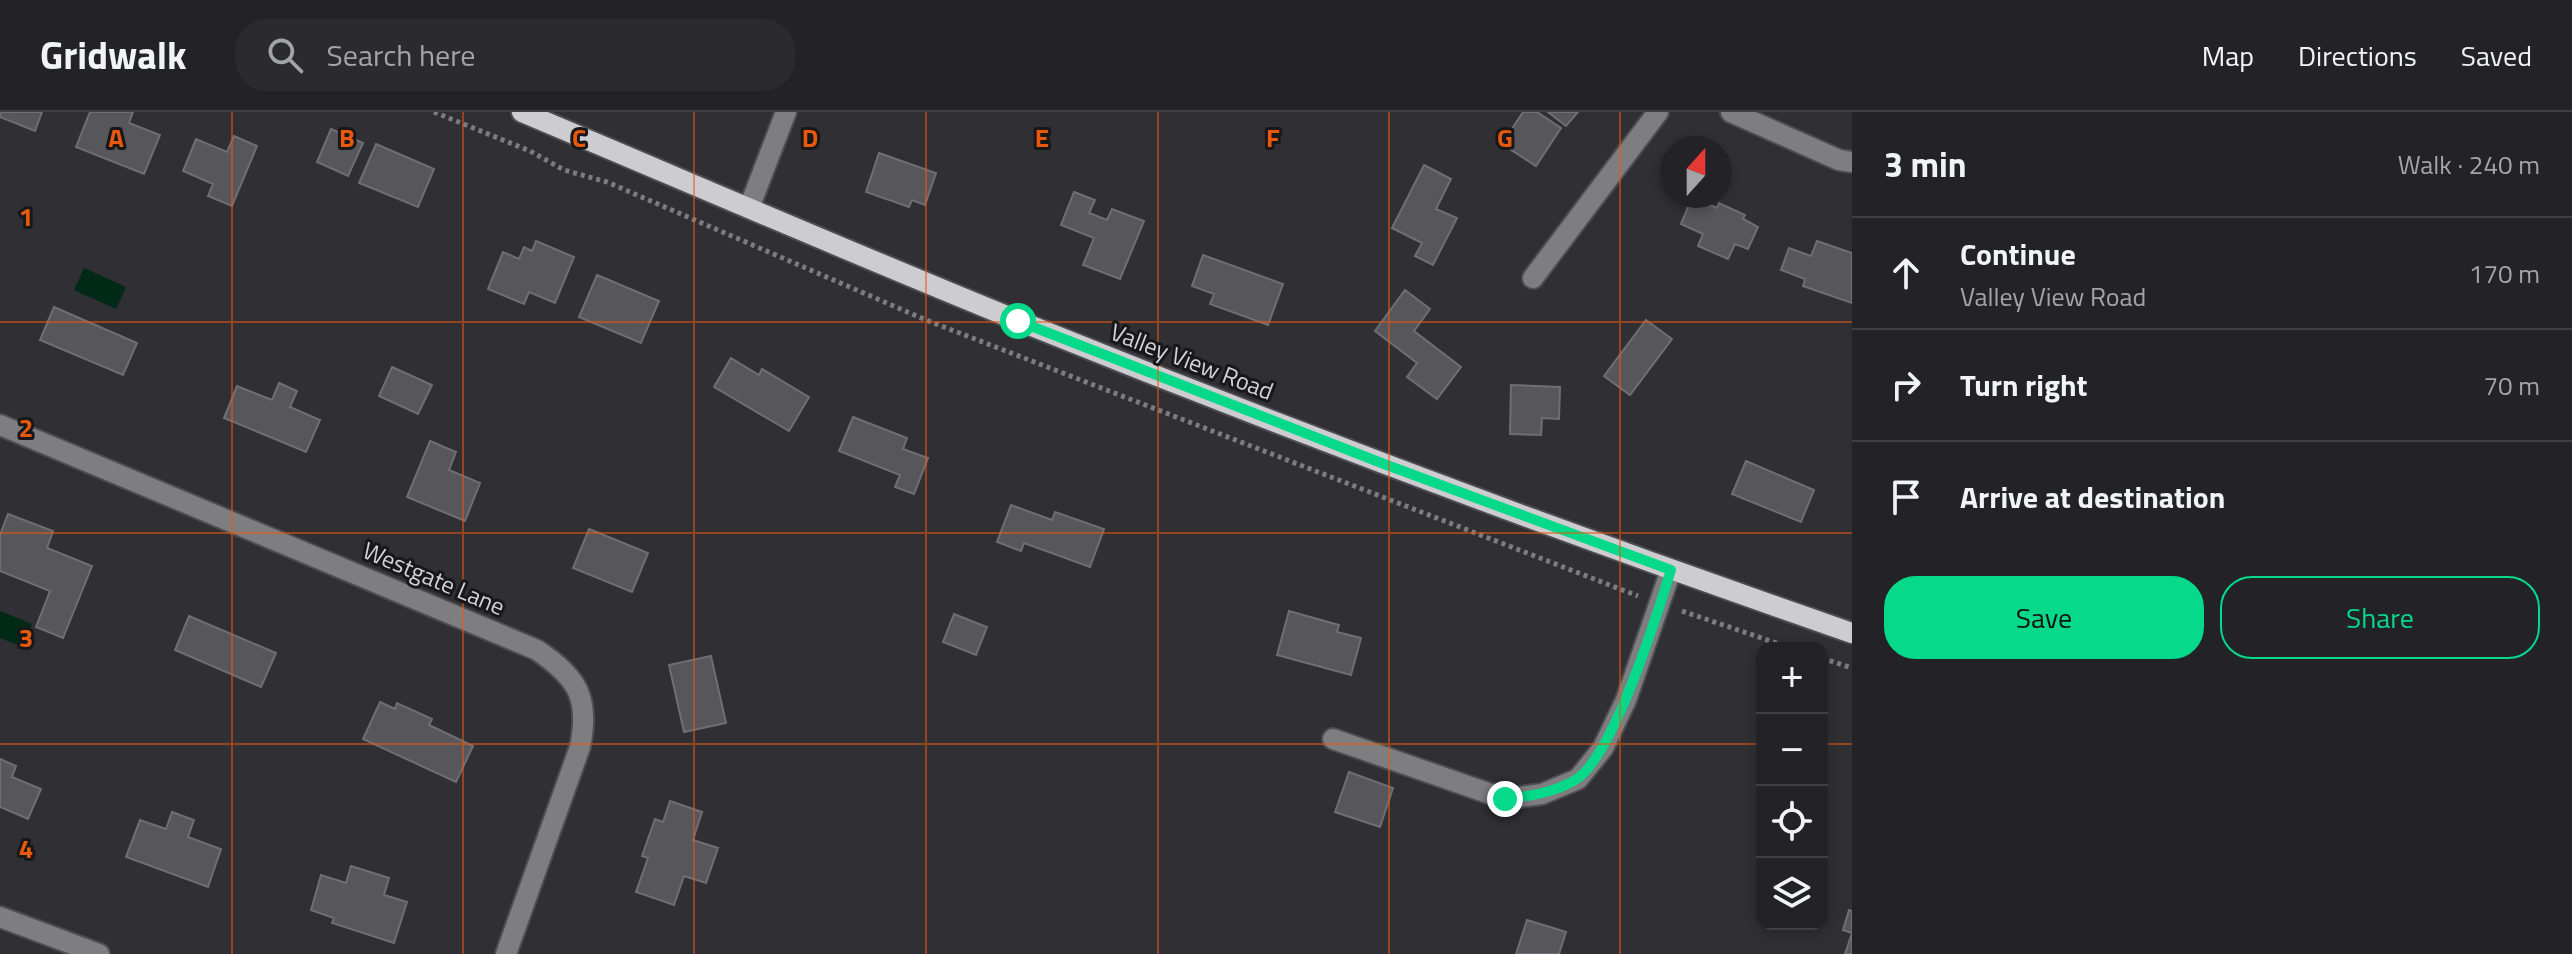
<!DOCTYPE html>
<meta charset="utf-8">
<style>
:root{--surface:#232327;--page:#2b2b2f;--text:#f1f3f6;--muted:#a3a4a7;--line:#404044;--accent:#07d98b}
body{margin:0;font-family:"Titillium Web",sans-serif;background:var(--page);color:var(--text)}
.controls{position:absolute;right:24px;bottom:24px;display:grid;overflow:hidden;border-radius:16px;box-shadow:0 4px 12px #0003}
.controls button{width:72px;height:72px;display:grid;place-items:center;padding:0;border:0;border-bottom:2px solid var(--line);background:var(--surface);color:var(--text);font:40px sans-serif}
.compass{position:absolute;left:1660px;top:24px;width:72px;height:72px;border-radius:50%;background:var(--surface);box-shadow:0 4px 12px #0003;rotate:21deg}
.stop{position:absolute;width:24px;height:24px;margin:-18px;border:6px solid #07d98b;border-radius:50%;background:#fff}
.stop.end{background:#07d98b;border-color:#fff;box-shadow:0 2px 8px #0008}
.list{margin:0;padding:0;list-style:none}
h2{display:flex;justify-content:space-between;align-items:center;height:104px;margin:0;padding:0 32px;font-size:34px}
h2 small{font-size:26px;font-weight:400;color:var(--muted)}
.list li{display:grid;grid-template-columns:52px 1fr auto;gap:24px;align-items:center;box-sizing:border-box;height:112px;padding:0 32px;border-top:2px solid var(--line)}
.list b{display:block;font-size:30px;white-space:nowrap}
.list p{margin:0;font-size:26px;white-space:nowrap;color:var(--muted)}
.list em{font-size:26px;font-style:normal;color:var(--muted)}
.actions{display:flex;gap:16px;padding:24px 32px}
.actions a{flex:1;padding:18px 0;border:2px solid var(--accent);border-radius:32px;text-align:center;font-size:28px;color:var(--accent)}
.actions .main{background:var(--accent);color:#111}
.icon{flex:none;width:44px;height:44px;fill:none;stroke:currentColor;stroke-width:2;stroke-linecap:round;stroke-linejoin:round}
.map{position:relative;flex:none;width:1852px;height:842px;overflow:hidden}
header{display:flex;align-items:center;gap:48px;box-sizing:border-box;height:112px;padding:0 40px;background:var(--surface);border-bottom:2px solid var(--line)}
header strong{font-size:38px}
nav{display:flex;gap:44px;margin-inline-start:auto;font-size:28px}
.search{width:560px;height:72px;background:var(--page);display:flex;align-items:center;gap:20px;box-sizing:border-box;padding:0 28px;border-radius:32px;color:var(--muted);font-size:30px}
main{display:flex}
aside{flex:1;background:var(--surface)}
.map>svg:first-child{display:block}
.water{fill:#002916}
.building{fill:#57565b;stroke:#6f6e74;stroke-width:2}
.lines{fill:none;stroke-linecap:round;stroke-linejoin:round}
.minor-casing{stroke:#4d4d51;stroke-width:24}
.major-casing{stroke:#4d4d51;stroke-width:24}
.path{stroke:#7d7d81;stroke-width:5;stroke-dasharray:4 4;stroke-linecap:butt}
.minor{stroke:#7e7e80;stroke-width:20}
.major{stroke:#cdccd1;stroke-width:20}
.route{stroke:#07d98b;stroke-width:10}
.grid{fill:none;stroke:#e8590c;stroke-width:2;stroke-opacity:0.55}
.labels{text-anchor:middle;dominant-baseline:central;stroke-width:6;stroke-linejoin:round;paint-order:stroke}
.street-label{font-size:24px;fill:#d3d3d6;stroke:#181719}
.grid-label{font-size:26px;text-anchor:middle;font-weight:bold;fill:#e8590c;stroke:#181719;stroke-width:6;stroke-linejoin:round;paint-order:stroke}
</style>
<header>
<strong>Gridwalk</strong>
<div class="search"><svg class="icon" aria-label="search" viewBox="0 0 24 24"><circle cx="10" cy="10" r="6"/><path d="M15 15l6 6"/></svg>Search here</div>
<nav><a>Map</a><a>Directions</a><a>Saved</a></nav>
</header>
<main>
<div class="map">
<svg width="1852" height="842" viewBox="0 0 1852 842">
<rect width="100%" height="100%" fill="#2f2f34"/>
<path class="water" d="M84,156l42,19 -10,22 -42,-19z
M0,499l32,13 -9,23 -23,-9z"/>
<path class="building" d="M0,0h42l-7,19 -35,-14z
M90,0h43l-4,11 31,12 -16,39 -68,-27z
M1523,0h14l24,16 -25,38 -34,-22z
M1548,0h30l-12,14z
M331,17l32,14 -15,33 -31,-14z
M234,24l23,10 -25,60 -24,-10 5,-12 -30,-13 13,-32 31,13z
M376,32l58,25 -16,38 -59,-24z
M879,41l57,20 -11,32 -13,-5 -3,7 -43,-15z
M1424,53l27,14 -15,30 21,9 -24,47 -18,-9 7,-13 -30,-15z
M1074,80l21,8 -6,13 18,7 5,-11 32,12 -24,58 -37,-14 11,-27 -33,-13z
M1692,85l25,11 2,-5 26,12 -2,4 15,8 -10,22 -13,-5 -7,15 -30,-13 5,-12 -22,-10z
M536,129l38,16 -19,46 -26,-11 -5,12 -36,-15 15,-37 16,7 5,-12 8,4z
M1817,129l35,12v50l-49,-17 2,-7 -24,-9 8,-22 22,8z
M1203,143l80,29 -15,41 -58,-21 4,-10 -22,-8z
M597,163l62,26 -18,42 -62,-26z
M1405,178l25,19 -16,22 47,36 -24,32 -30,-22 10,-14 -42,-32z
M54,195l83,36 -14,32 -83,-35z
M1646,208l26,19 -42,56 -26,-19z
M731,246l28,17 3,-6 47,28 -20,34 -75,-44z
M392,255l40,18 -14,29 -39,-18z
M279,271l18,8 -7,16 30,13 -14,32 -82,-34 13,-32 35,14z
M1511,273l49,2 -1,32 -17,-1 -1,17 -31,-1z
M853,305l54,21 -4,11 25,9 -14,36 -19,-7 5,-12 -61,-24z
M430,329l26,11 -7,18 31,13 -15,38 -58,-24z
M1746,349l68,29 -13,32 -69,-28z
M1011,393l41,15 3,-8 49,17 -14,38 -66,-24 -3,8 -24,-9z
M8,402l45,17 -6,17 45,18 -29,72 -27,-11 14,-36 -50,-20v-36z
M589,417l59,24 -16,39 -59,-24z
M1289,499l50,14 -2,7 24,6 -10,37 -74,-20z
M954,502l33,13 -11,28 -33,-13z
M189,504l87,37 -15,34 -86,-37z
M711,544l15,67 -42,9 -15,-67z
M380,590l15,7 2,-6 35,16 -3,6 44,21 -17,36 -93,-43z
M0,647l16,7 -4,11 29,12 -13,30 -28,-12z
M1349,660l44,16 -13,39 -45,-15z
M670,689l32,11 -9,28 25,8 -12,35 -22,-7 -10,29 -38,-13 12,-34 -6,-2 13,-37 8,3z
M172,700l22,8 -6,17 33,12 -13,38 -82,-30 14,-37 26,9z
M351,754l38,12 -5,17 23,7 -13,41 -62,-20 2,-5 -23,-8 10,-35 25,8z
M1849,798l3,1v43h-7l7,-21 -9,-3z
M1527,808l39,12 -7,22h-43z"/>
<g class="lines">
<defs>
<path id="minor" d="M1731,0l108,48 13,2
M749,96l37,-96
M1533,166l125,-166
M0,313l537,225c41,28 53,48 43,97l-74,207
M1333,627l172,60 37,-5 36,-15 25,-31 23,-48 45,-130
M0,805l99,37"/>
<path id="major" d="M522,0c166,70 330,141 497,209 275,111 553,215 833,312"/>
</defs>
<use href="#minor" class="minor-casing"/>
<use href="#major" class="major-casing"/>
<path class="path" d="M434,0l96,39 34,19 43,12 319,138 712,276
M1682,499l109,37
M1822,546l30,10"/>
<use href="#minor" class="minor"/>
<use href="#major" class="major"/>
</g>
<g class="lines">
<path class="route" d="M1018,209l366,143 287,106c-14,45 -58,188 -96,210 -21,13 -46,16 -70,19"/>
</g>
<path class="grid" d="M232,0v842M463,0v842M694,0v842M926,0v842M1158,0v842M1389,0v842M1620,0v842M0,210h1852M0,421h1852M0,632h1762M1822,632h30"/>
<g class="labels">
<g class="street-label">
<text transform="translate(1192 249) rotate(21)">Valley View Road</text>
<text transform="translate(434 466) rotate(23)">Westgate Lane</text>
</g>
</g>
<g class="grid-label">
<text x="116" y="35">A</text>
<text x="347" y="35">B</text>
<text x="579" y="35">C</text>
<text x="810" y="35">D</text>
<text x="1042" y="35">E</text>
<text x="1273" y="35">F</text>
<text x="1505" y="35">G</text>
<text x="26" y="114">1</text>
<text x="26" y="325">2</text>
<text x="26" y="535">3</text>
<text x="26" y="746">4</text>
</g>
</svg>
<div class="controls">
<button>+</button>
<button>−</button>
<button><svg class="icon" aria-label="locate" viewBox="0 0 24 24"><circle cx="12" cy="12" r="6"/><path d="M12 2v4M12 18v4M2 12h4M18 12h4"/></svg></button>
<button><svg class="icon" aria-label="layers" viewBox="0 0 24 24"><path d="M12 4l9 5-9 5-9-5zM3 14l9 5 9-5"/></svg></button>
</div>
<svg class="compass" viewBox="-18 -18 36 36"><path d="M0-13l5 13h-10z" fill="#e53935"/><path d="M0 13l5-13h-10z" fill="#a3a4a7"/></svg>
<div class="stop" style="left:1018px;top:209px"></div>
<div class="stop end" style="left:1505px;top:687px"></div>
</div>
<aside>
<h2>3 min<small>Walk · 240 m</small></h2>
<ul class="list">
<li><svg class="icon" aria-label="ahead" viewBox="0 0 24 24"><path d="M12 20V5M6 11l6-6 6 6"/></svg><div><b>Continue</b><p>Valley View Road</p></div><em>170 m</em></li>
<li><svg class="icon" aria-label="right" viewBox="0 0 24 24"><path d="M7 20v-9h11M14 6l5 5-5 5"/></svg><div><b>Turn right</b></div><em>70 m</em></li>
<li><svg class="icon" aria-label="arrive" viewBox="0 0 24 24"><path d="M6 21V4h12l-3 4 3 4H6"/></svg><div><b>Arrive at destination</b></div></li>
</ul>
<div class="actions"><a class="main">Save</a><a>Share</a></div>
</aside>
</main>
